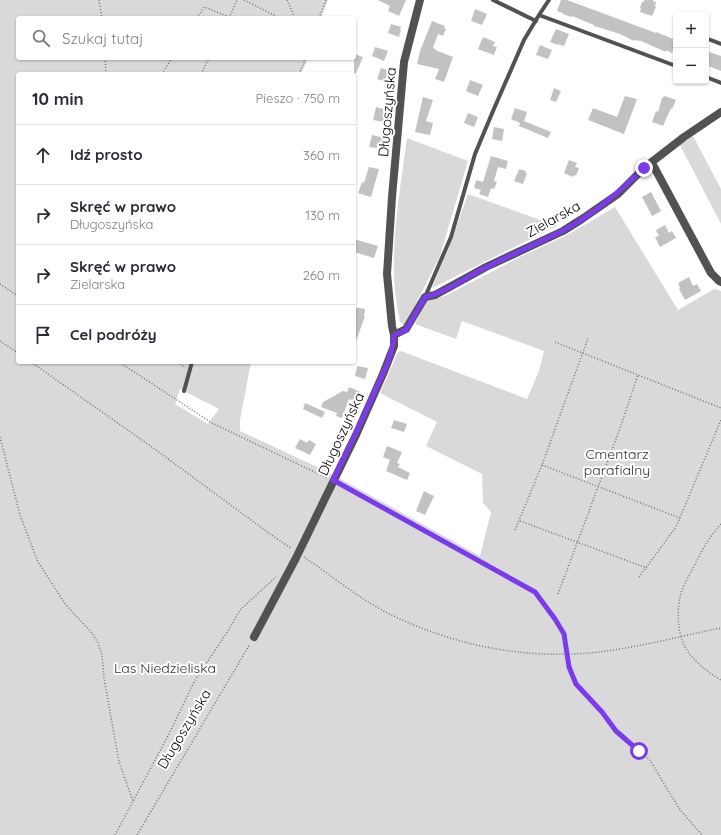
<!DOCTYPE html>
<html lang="pl">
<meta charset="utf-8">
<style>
:root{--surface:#fff;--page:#f7f7f7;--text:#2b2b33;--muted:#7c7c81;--line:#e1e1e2}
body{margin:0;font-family:Quicksand,sans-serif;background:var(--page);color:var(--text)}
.controls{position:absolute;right:12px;top:12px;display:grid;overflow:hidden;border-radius:4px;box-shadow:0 1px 3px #0004}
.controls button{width:36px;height:36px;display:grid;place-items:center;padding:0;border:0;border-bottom:1px solid var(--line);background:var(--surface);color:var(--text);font:20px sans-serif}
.stop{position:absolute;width:12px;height:12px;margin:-9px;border:3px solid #7c3aed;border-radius:50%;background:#fff}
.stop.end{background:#7c3aed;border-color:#fff;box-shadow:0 1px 4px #0008}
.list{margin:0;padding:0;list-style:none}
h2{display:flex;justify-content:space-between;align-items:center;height:52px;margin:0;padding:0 16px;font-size:17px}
h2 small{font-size:13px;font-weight:400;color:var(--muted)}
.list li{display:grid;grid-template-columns:26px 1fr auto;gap:12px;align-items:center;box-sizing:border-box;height:60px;padding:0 16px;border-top:1px solid var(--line)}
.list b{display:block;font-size:15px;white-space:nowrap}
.list p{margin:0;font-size:13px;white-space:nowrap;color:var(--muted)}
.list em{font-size:13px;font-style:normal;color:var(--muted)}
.icon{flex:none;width:22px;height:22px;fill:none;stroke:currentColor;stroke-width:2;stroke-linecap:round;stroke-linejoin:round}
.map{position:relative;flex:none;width:721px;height:835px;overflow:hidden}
.search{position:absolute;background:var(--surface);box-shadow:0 1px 3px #0004;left:16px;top:16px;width:340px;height:44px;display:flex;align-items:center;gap:10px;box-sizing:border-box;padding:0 14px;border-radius:4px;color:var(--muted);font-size:15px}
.panel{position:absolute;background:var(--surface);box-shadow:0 1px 3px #0004;left:16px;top:72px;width:340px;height:292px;border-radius:4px}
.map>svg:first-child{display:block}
.green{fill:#d9d9d9;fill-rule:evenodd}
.building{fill:#c2c2c2}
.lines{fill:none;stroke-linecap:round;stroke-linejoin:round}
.path{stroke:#747474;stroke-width:1.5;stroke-dasharray:1 2;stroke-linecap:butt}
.service{stroke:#525252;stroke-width:4}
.minor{stroke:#525252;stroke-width:8}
.route{stroke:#7c3aed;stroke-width:5}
.labels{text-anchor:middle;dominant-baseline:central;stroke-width:4;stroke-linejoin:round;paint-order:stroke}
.street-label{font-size:14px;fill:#000;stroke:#fff}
.park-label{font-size:14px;fill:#303030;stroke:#fff}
</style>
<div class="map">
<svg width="721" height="835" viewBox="0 0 721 835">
<rect width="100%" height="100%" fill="#fff"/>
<path class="green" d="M0,0h328l-7,18h-303v40h290l-7,16h-283v288h233l-11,58v11l90,42 150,83 11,-44 -8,-9 -1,-29 -56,-28 11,-24 -57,-29 18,-41 3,-1 126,48 12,-28 5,-20 -82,-30 -6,18 -41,-15 11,-23 19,-5 77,-40 47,-22 46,-27 63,103 36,-21 7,2v544h-721zM180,389l39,20 -11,15 -33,-20z
M693,136l28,53v35l-41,-79z
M407,138l61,23 -28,95 -31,62 -5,7 -4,-3 -2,-11 -1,-4c-1,-11 -3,-22 -3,-34 -1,-45 7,-90 13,-135z
M468,194l89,32 -125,62 18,-43z"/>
<path class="building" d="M378,0h28l-7,16 -11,-5 2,-5z
M561,0h6l89,33v-1l20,8 -4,13 -6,-3v2l-25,-11 -7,-1v1l-14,-7 -26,-8v-1l-22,-9 -1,1 -8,-3v-1l-6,-2z
M644,0h9v1l3,1 -1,4 1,1 -4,9 -12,-4 1,-4h-1l2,-6h2z
M475,9l12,5 -5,11 -11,-4z
M432,21l13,5 -1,2 2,1 -3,7 -5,-2 -5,14 3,1 -1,1 18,7 -9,25 -9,-3 4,-10 -22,-5 3,-13z
M391,24l10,3 -1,3h1l-2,7 -11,-4z
M556,29l13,5 -5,12 -6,-2v1l-8,-3z
M483,37l12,5 -2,4 4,1 -3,8 -16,-6z
M540,45l12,5 -4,9 -12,-4z
M375,47l13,4 -4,10 -12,-5z
M706,51l15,5v15l-15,-6z
M354,54l9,3 -9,21z
M381,68l12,4 -4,11 -12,-4z
M470,80l13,5 -5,11 -12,-5z
M554,88l7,3 -5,11 -6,-2z
M625,96l12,3 -13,35 -36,-14 5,-12 24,9z
M665,96l11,4 -4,9 -1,-1 -8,18 -11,-4 4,-11 2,1 4,-14z
M423,97l10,3 -7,21 7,2 -3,12 -15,-3z
M376,107l11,3 -3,12 -11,-2z
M515,108l12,4 -3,9 27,11 -3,6 -29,-12 1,-3 -9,-4z
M468,113l10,4 -4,10 -10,-4z
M494,127l10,2 -2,12 -10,-2z
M372,135l17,4 -2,9 -10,-2v2l-8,-1z
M491,156l17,5 -2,8 -8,-2 -4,14 3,1 -3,7 -3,-1 -3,9 -9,-3 2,-4 -7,-2 2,-8 7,2z
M569,160l8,3 -2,4 4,1 -3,8 -2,-1 -1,2 -9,-4z
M369,167l10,2 -8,28 -13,-4 4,-11 2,1z
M519,169l7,2 -1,2h2l-4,11 -9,-3z
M651,192l10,19 -9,5 -10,-19z
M665,225l4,8 3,-2 4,7 -16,9 -5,-10 4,-1 -3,-6z
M354,239l24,7 -4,12 -20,-6z
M689,277l4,9 4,-2 4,7 -16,9 -6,-11 1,-1 -2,-5z
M354,307l11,2 -1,7h1l-10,28z
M357,366l11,2 -3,11 -10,-3z
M349,387l12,5 -4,10 -8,-3 -7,19 -6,-2 1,-3 -16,-6 2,-5 20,-11 4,1z
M305,403l20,9 -3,6 -19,-9z
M394,420l13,4 -3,8 -13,-4z
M300,439l7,4 2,-3 7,4 -6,11 -15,-7z
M387,446l15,6 -5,11 3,1 -2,3 12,6 -3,7 -21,-9 4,-11 -7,-3z
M424,491l10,5 -9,19 -9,-4z"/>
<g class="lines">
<path class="path" d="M99,0l3,18
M244,0l36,18
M287,0l8,18
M197,18l7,-11 28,11
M229,18l8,-18
M319,18l7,-18
M105,58l1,16
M162,74l10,-16
M201,74l8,-16
M299,74l7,-16
M0,284l18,12
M0,341l18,12
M555,342l166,66
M31,362l125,88 114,84 21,14
M119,362l93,61 115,55
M178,362l7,6
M0,437l20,78 18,47 28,43 26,28 6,10 4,12 2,23 15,84 14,39
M542,465l138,53
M340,484l195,108 20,27 9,15 5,33 7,17 26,28 14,19 34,29 17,29 14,22 21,24
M520,521l127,47
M721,524c-13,14 -20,28 -28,44 -4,8 -9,16 -12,25 -4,15 -4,38 3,52 6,13 24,28 37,35
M515,530l27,-65 46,-127
M304,557c31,21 60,46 94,61 62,29 133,42 201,34 41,-5 82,-16 122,-24
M639,577l37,-50 45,-107
M558,594l61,-163 19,-56
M115,835l56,-105 24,-50 33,-49 12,-21 36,-33
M137,835l113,-191"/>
<path class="service" d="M493,0l43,21
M539,15l137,51
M708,39l13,5
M706,77l15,6
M425,297l26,-60 24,-83 18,-43 31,-71 15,-25 10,-15
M184,391l8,-29"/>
<path class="minor" d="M652,163l59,110 8,8 2,1
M394,335l12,-6 19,-32 10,-2 51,-28 77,-36 19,-12 36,-25 26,-26 40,-31 37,-25
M254,637l42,-79 60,-123 27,-61 11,-28v-11l-2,-9 -5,-52 5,-77 12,-135 16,-62"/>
</g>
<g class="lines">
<path class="route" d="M639,751l-23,-20 -14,-19 -26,-28 -7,-17 -5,-33 -9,-15 -20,-27 -202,-112c14,-28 28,-57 41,-87 8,-18 19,-37 20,-58l12,-5 19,-33c21,-5 40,-19 60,-29 25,-13 52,-24 77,-37 31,-16 57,-39 82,-63"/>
</g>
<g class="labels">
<g class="street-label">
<text transform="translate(387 112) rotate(-85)">Długoszyńska</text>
<text transform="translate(553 219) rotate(-29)">Zielarska</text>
<text transform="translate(341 434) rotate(-65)">Długoszyńska</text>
<text transform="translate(184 729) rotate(-59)">Długoszyńska</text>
</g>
<g class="park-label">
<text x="617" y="454">Cmentarz<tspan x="617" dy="16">parafialny</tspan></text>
<text x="165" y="668">Las Niedzieliska</text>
</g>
</g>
</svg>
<div class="controls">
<button>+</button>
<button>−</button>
</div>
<div class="stop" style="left:639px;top:751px"></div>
<div class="stop end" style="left:644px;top:168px"></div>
<div class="search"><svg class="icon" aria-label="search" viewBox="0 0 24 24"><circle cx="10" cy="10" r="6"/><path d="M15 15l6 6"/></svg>Szukaj tutaj</div>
<section class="panel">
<h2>10 min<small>Pieszo · 750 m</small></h2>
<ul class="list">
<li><svg class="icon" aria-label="ahead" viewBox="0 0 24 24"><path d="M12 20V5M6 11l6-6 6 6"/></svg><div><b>Idź prosto</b></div><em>360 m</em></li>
<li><svg class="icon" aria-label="right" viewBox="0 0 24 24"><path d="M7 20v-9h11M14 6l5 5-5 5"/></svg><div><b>Skręć w prawo</b><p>Długoszyńska</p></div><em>130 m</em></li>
<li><svg class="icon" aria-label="right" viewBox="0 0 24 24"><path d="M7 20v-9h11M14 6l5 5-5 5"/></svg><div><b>Skręć w prawo</b><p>Zielarska</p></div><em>260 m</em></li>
<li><svg class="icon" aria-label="arrive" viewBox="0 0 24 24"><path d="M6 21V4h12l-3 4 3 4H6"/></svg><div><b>Cel podróży</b></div></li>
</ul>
</section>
</div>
